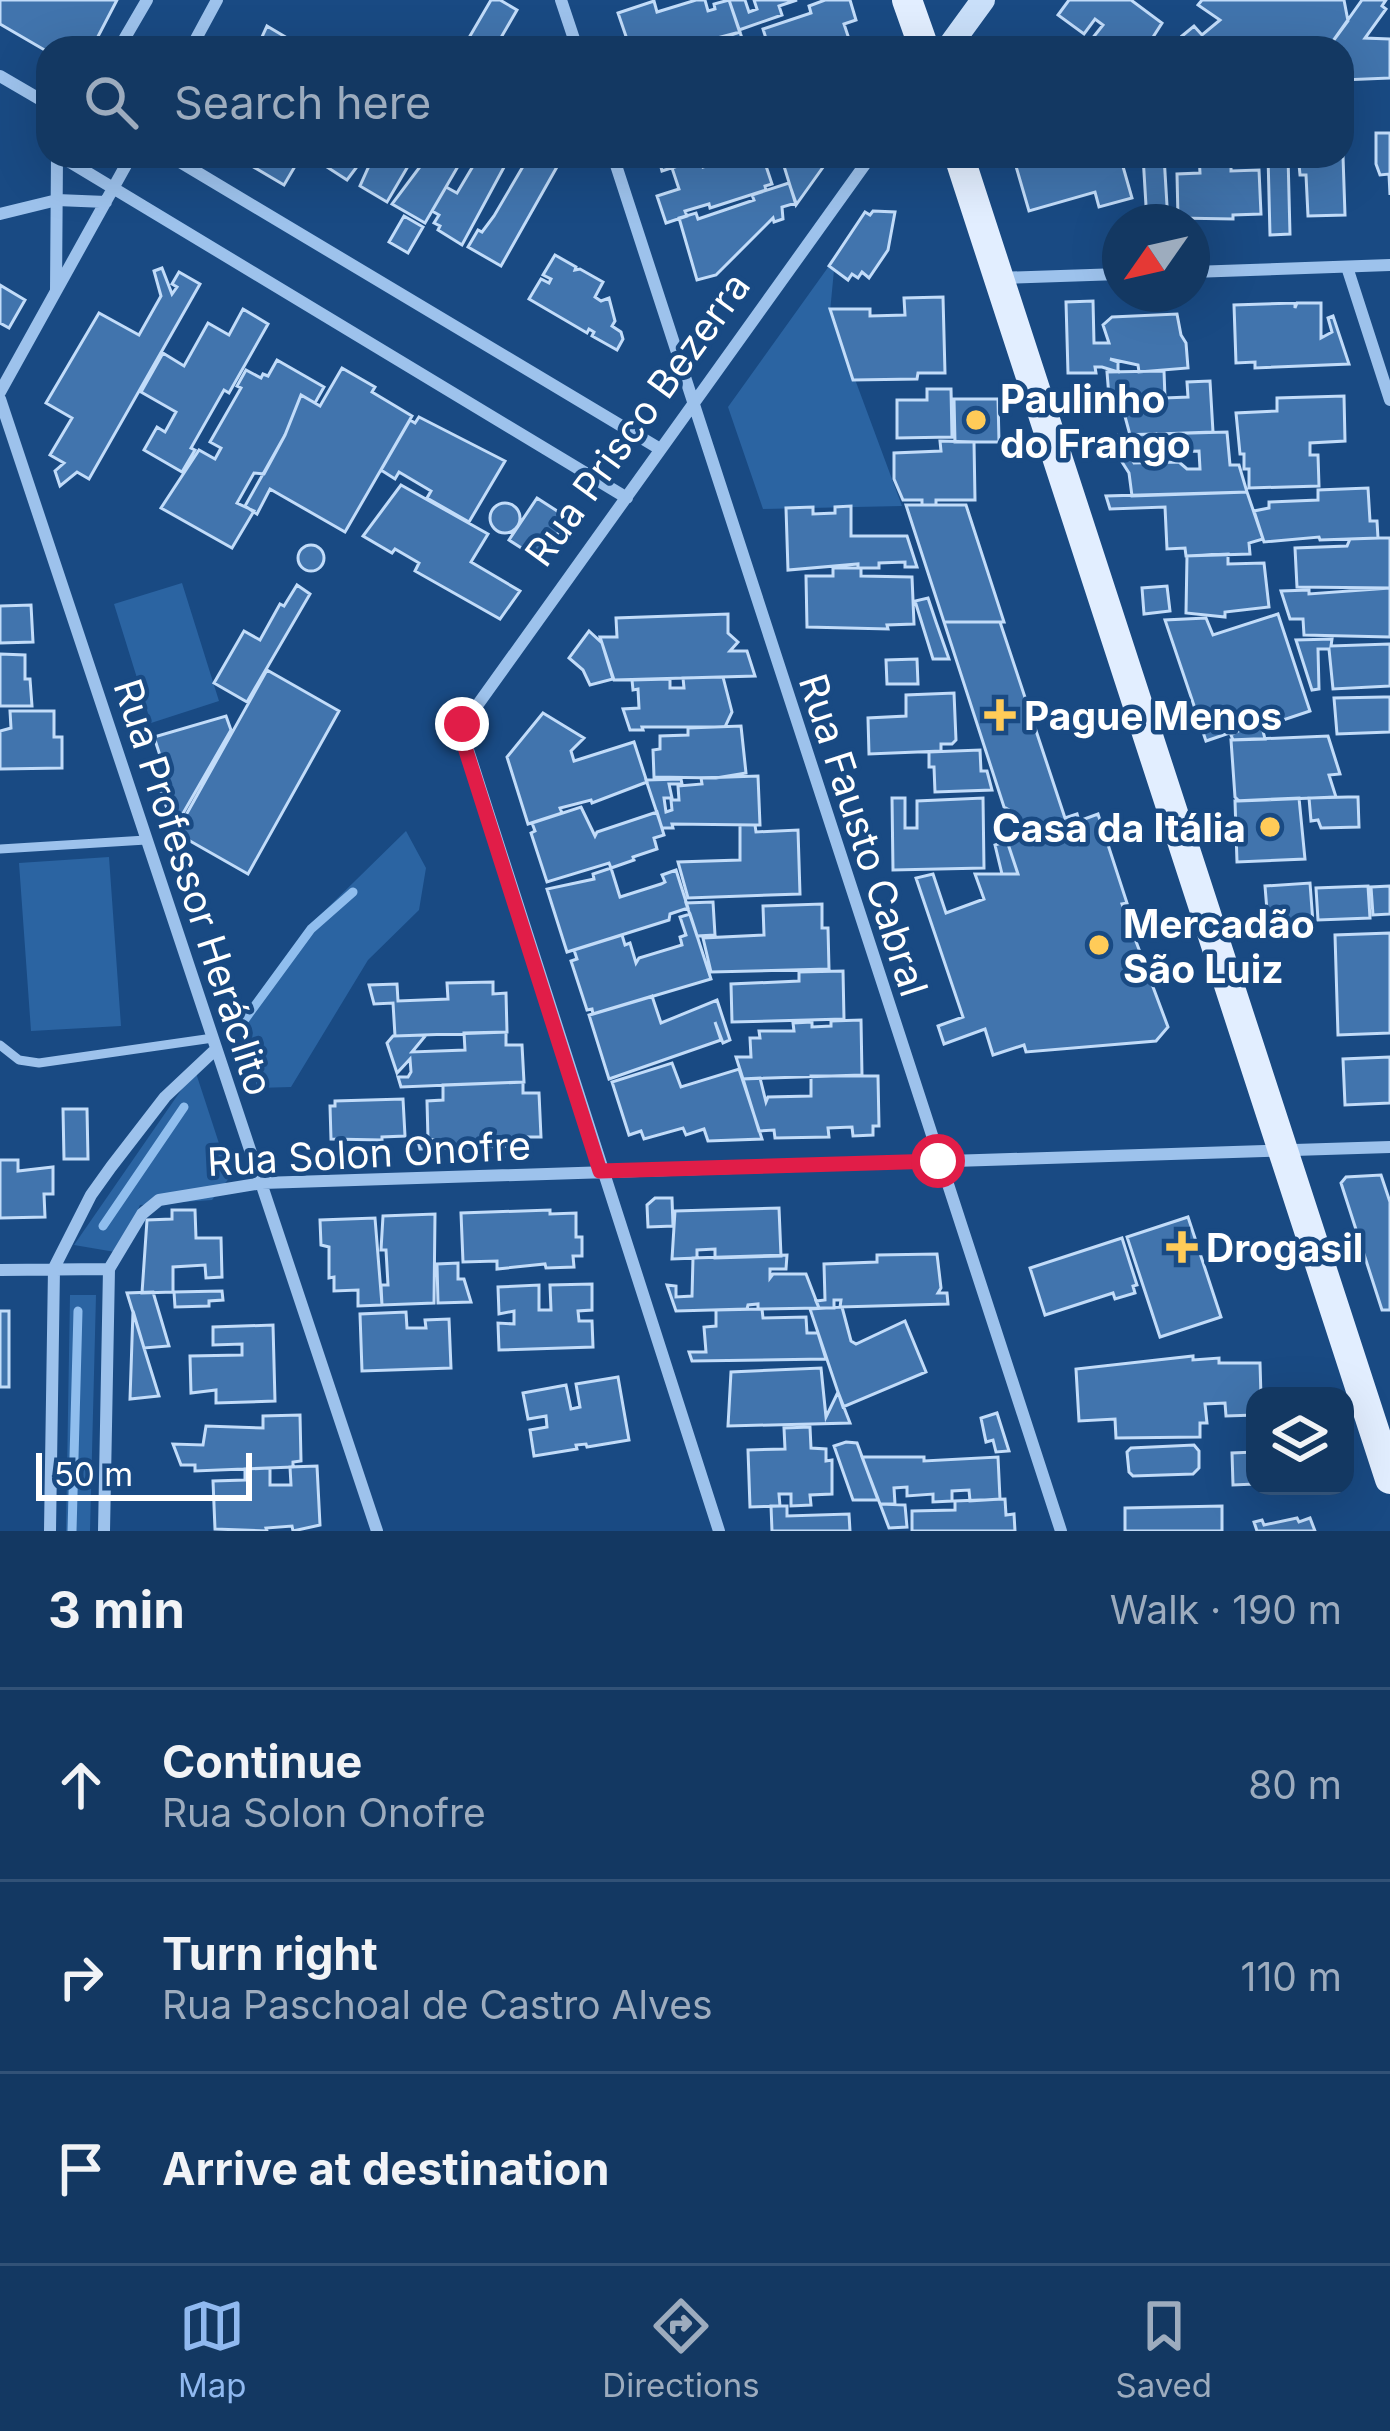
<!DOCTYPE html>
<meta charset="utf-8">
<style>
:root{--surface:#133862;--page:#20436b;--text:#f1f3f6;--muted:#9dacbe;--line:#325277;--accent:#90b9f0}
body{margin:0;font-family:Inter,sans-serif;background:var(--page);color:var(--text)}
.controls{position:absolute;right:36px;bottom:36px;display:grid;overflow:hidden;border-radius:24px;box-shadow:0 12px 48px #0002}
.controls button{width:108px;height:108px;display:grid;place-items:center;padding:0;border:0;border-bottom:3px solid var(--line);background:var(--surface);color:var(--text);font:60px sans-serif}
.compass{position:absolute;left:1102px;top:204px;width:108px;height:108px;border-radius:50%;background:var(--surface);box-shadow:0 12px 48px #0002;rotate:236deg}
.scale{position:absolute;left:36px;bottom:30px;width:216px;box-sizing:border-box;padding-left:12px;border:6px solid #fff;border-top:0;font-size:33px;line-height:42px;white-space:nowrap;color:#fff;-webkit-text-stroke:9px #194a83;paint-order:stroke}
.stop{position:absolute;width:36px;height:36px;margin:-27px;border:9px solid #e11d48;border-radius:50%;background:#fff}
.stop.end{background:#e11d48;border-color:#fff;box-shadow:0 3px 12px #0008}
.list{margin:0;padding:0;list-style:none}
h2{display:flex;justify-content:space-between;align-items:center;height:156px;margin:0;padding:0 48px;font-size:51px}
h2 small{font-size:39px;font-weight:400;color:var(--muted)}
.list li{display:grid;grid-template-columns:78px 1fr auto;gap:36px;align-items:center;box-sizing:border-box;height:192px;padding:0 48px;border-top:3px solid var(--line)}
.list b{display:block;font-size:45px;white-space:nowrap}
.list p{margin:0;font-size:39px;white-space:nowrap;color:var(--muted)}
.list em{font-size:39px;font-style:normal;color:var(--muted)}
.icon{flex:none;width:66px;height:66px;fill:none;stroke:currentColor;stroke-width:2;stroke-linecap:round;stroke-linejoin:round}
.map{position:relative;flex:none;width:1390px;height:1531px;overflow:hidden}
.search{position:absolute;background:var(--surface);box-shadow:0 12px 48px #0002;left:36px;right:36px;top:36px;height:132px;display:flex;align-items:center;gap:30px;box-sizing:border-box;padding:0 42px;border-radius:36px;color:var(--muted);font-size:45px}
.sheet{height:732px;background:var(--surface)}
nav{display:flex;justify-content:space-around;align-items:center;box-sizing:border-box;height:168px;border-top:3px solid var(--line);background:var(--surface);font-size:33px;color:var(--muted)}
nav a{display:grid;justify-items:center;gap:6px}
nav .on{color:var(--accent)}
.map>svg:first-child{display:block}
.green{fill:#2b64a2}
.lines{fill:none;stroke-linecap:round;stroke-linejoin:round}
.stream{stroke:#90beee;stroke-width:9}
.building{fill:#4174ad;stroke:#c2dcf9;stroke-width:3;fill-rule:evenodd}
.lane{stroke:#9dc2ec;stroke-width:9}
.street{stroke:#9dc2ec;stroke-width:12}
.secondary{stroke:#c9dff9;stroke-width:24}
.primary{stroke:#e2eeff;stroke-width:30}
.route{stroke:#e11d48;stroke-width:15}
.poi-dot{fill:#ffcb58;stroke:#194a83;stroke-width:4.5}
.labels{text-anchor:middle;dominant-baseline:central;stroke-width:9;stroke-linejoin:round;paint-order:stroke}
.poi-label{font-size:39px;font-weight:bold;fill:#fff;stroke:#194a83;text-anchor:start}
.street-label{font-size:39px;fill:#fff;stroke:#194a83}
</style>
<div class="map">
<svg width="1390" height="1531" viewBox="0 0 1390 1531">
<rect width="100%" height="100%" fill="#194a83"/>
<path class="green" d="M829,266l5,4 -4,42 72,194 -139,3 -35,-102z
M182,583l37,118 -68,22 -37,-119z
M406,831l20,37 -7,42 -51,50 -77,127 -34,1 -13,-71 63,-89z
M109,857l12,169 -90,5 -12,-168z
M195,1070l35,107 -18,23 -72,5 -19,48 -47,-8z
M70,1295h26l-6,236h-24z"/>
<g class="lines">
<path class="stream" d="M243,1022l68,-93 42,-37
M103,1226l81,-119
M72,1531l6,-220"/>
</g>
<path class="building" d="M0,0h117l-25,48h-44v4l-48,-28z
M491,0h9l17,10 -22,38h-32z
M696,0h9l3,11 7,-2 -1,-5 15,-4 11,32 -61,16h-49l-12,-35 36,-12 3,11z
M729,0h16l4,12 8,-3 -3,-9h43l-18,6 3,9 -43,15z
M825,0h25l6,20 -12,4 8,24h-83l-6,-19 48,-16 -2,-7z
M1069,0h62l31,23 -16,25h-44l-11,-8 12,-15 -8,-6 -11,15 -26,-19z
M1202,0h142l4,21 -20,27h-135l-11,-12 12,-10 8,9 18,-15 -22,-15z
M1362,0h24l-4,6 4,3 -21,29 25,1v39l-48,2v-32h-14z
M267,26l37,22h-47z
M740,32l5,16h-43l15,-5 -1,-3z
M1342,127l3,88 -37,1 -2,-41h-6l-1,-11h7v-8h36z
M1376,133h14v62l-1,-21 -9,1 -4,-11z
M235,156h66l-17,29z
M310,156h55l-18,24z
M378,156h36l-27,46 -27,-16 13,-29z
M428,156h36l-39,67 -33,-19z
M479,156h31l-48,89 -24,-15 2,-4 -6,-3 5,-8 -7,-4 14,-24 11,6z
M514,156h42l6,4 -2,4 -9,-5 7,6 -57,101 -33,-19 10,-17 4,2 12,-16 31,-53z
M658,156h49l-45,15z
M723,156h36l5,4 8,24 -7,2 1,4 -56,18 -1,-4 -24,7 2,5 -21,7 -9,-27 22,-7 -7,-21 28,-10 3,9 21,-7z
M802,156h29l-35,49 -13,-42z
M1013,156h107l12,42 -33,9 -4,-15 -66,19z
M1143,156h21l4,66h-21z
M1199,156h32v15l28,-1 2,44 -28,1v4l-55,-1 -1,-44 23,-1z
M1268,156h20l2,78 -20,1z
M789,183l7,20 -14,4 1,12 -9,3 -1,-4 -57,57 -19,5 -18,-62 17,-5 2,6 56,-19 -2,-5z
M873,211l22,1 -7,38 -19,28 -7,-6 -4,6 -6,-4 -4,6 -19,-14 36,-54 5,3z
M404,216l19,11 -15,26 -19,-11z
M555,255l21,12 -1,3 5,-1 23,13 -8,15 6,4 8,-3 6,23 -3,5 9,6 2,7 -6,11 -25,-14 2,-4 -5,-3 -2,4 -58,-34 12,-20 8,4 2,-4 -8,-4z
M162,268l10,26 5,-7 -5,-3 7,-12 21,12 -111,195 -12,-7 -17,14 -5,-15 9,-8 -14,-8 22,-37 -26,-15 53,-90 40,22 22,-39 -7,-25z
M0,285l25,15 -16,28 -9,-5z
M943,297l2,76h-27l-1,6 -64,1 -23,-71h40v7l35,-1 -1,-17z
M1093,301l1,42h15l-6,-18 9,-8 65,-3 4,21 5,8 2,25 -49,4 -1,-7 -28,-6 8,3v10l-16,-5h-7l1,6h-28l-2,-71z
M1295,303v5l2,-5h24v35l11,-6 -4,-14 5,-2 16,48 -94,4v-6l-19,1 -2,-58z
M243,309l25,15 -39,69 -5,-3 -33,58 4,2 -13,22 -38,-22 13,-23 8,5 11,-20 -35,-20 22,-39 21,13 24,-43 21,12z
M277,360l47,27 -9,16 -14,-8 -16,40 -21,39 -10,-1 -17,30 17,8 -22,37 -71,-40 38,-58 16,9 6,-11 -11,-6 31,-54 -4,-2 9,-16 15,8 2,-4 5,2z
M342,368l33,19 -3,5 40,24 -67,116 -75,-43 -13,25 -12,-8 40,-71 16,-40 19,11z
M1164,371l1,27 23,-1 -1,-15 23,-1 3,51 -83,3 -7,-26h-13l-3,-37z
M927,389h24l1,48 -55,1v-38h30z
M1344,396l1,45 -35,2v12h8l1,31 -70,2v-19h-5v-15h-4l-4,-41 41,-2v-13z
M954,399h44l1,43h-44z
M419,417l86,44 -36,61 -42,-24 4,-7 -32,-19 -4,7 -14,-9 29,-50 5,3z
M1227,432l3,33h9l8,27 -115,4 -3,-23 -14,-22 5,-2 -1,-14zM1199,451l1,18h-13l-8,-7 -45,1 -6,-10z
M940,441l34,1 1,58h-39v5h-14v-5h-19l-9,-21v-26l47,-2z
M401,485l87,49 -17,28 49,29 -20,28 -85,-48 4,-8 -24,-14 -3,4 -29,-17z
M1368,488l2,33h7l1,17 -58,2 -1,-3 -55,5 -10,-31 15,-3v-6l49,-2v-10z
M1247,492l16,47 -14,4 1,11 -64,2 -1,-8 -18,1 -2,-42 -55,2 -4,-13z
M537,498l31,20 -28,42 -31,-20z
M490 518a15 15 0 1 1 30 0a15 15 0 1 1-30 0Z
M906,505h60l38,117h-60z
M851,506v30h56l10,31h-12v-5l-26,1v5h-21v-4l-70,6 -2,-62 27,-1v7l22,-1v-6z
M1378,538h12v50l-93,-1 -2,-39 52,-2 3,-7z
M298 558a13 13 0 1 1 26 0a13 13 0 1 1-26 0Z
M1228,554v10l36,-1 5,44 -44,5v5l-39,-4 1,-57z
M833,568h28v8l51,1 2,47 -27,1 1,4 -81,-2 -1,-51h27z
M297,585l13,9 -63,108 -33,-19 30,-52 16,9 20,-36 4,2z
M1167,586l3,25 -26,3 -2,-26z
M1390,588v49l-86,-2 -1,-16h-13l-9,-28 28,-1v4z
M928,598l8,24 13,37h-16l-18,-58z
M31,605l2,37 -33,1v-37z
M728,614v19l10,9 -8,9h17l8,25 -141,4 -14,-43h17l-1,-19z
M1278,614l32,97 -48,16 3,12 -32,1 -2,-5 13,-7 -38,13 -41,-121 41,-2 7,17z
M944,622h56l65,196 12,-4 2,7 19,-7 29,89 -5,1 46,123 -12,14 -130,11 -2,-7 -31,10 -8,-26 -41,15 -6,-18 25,-9 -47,-139 17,-4 13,39 38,-14 -9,-25h43l-12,-36 14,-4 -7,-22 -9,-5z
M589,631l13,12 11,36 -23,6 -7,-15 -14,-12z
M1332,639l-1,7 59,-2v42l-57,3 -4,-40h-11l1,40 -7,1 -16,-50z
M0,654l25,1v24h5l2,27h-32z
M917,659l1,25h-31l-1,-24z
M267,670l72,41 -91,163 -72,-41z
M723,677l9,35 -7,15h-83l1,3h-13l-7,-21 16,-1 -1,-19 -5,1 -1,-10 38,-1v9h14l-1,-10z
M954,693l2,47 -4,4h-11v7l-72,3 -1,-36 38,-2v-21z
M1384,697h6v35l-53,2 -3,-36z
M10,711h44v26h8v31l-62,1v-38l11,-3z
M543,713l41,25 -13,13 3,10 60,-19 13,40 -55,21 -1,-3 -31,8 2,5 -34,11 -21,-67z
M226,716l5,14 -57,99 -17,-49 10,-3 -13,-40z
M741,726l5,47 -30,5 -62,-1 -1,-27 7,-1v-13l28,-1v-7z
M1328,736l12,38 -11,1 7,22 -97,4 -4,-4 -4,-57z
M980,750l1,21h6l5,19 -57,2 -1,-25h-5v-15z
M758,776l2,49h-5l-83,-1 1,4h-11l-16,-48 35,-1 1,5h-13l3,14h-8l2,14 6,-2 -1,-10h8l-1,-14 24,-2 -1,-6z
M1348,797h10l1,30 -38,1 -3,-8 -7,1 -2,-23z
M892,798h13v30h12v-27l66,-3 1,70 -91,2z
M1299,798l6,61 -68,3 -2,-61z
M581,807l14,29 2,-4 60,-20 7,23 -10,3 3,11 -24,8 1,3 -23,8 -2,-5 -62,19 -16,-49 4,-2 -3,-8z
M740,825h15l1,7 42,-2 2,64 -112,4 -10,-36 62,-2z
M1007,841l11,33h-16l-7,-29z
M611,868l9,29 41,-13 4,-2 -3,-7 14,-5 12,38 -18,6 -1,6 -102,32 -20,-63 47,-10 -1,-5z
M1310,883l3,40h-45l-3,-37z
M1368,886l2,32 -52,2 -2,-32z
M1390,886v28l-17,1 -2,-28z
M713,902l2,33 -18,1 -11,-33z
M822,904v24h6l1,41 -118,3 -8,-34 61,-3 -1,-29z
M690,914l21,65 -118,35 -1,-5 -5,1 -16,-49 6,-2 -3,-9 48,-15 3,10 5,-2 6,20 3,-5 43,-13 -2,-8 6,-2 -6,-18z
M1390,933v100l-52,2 -3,-100z
M843,971l1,48 -112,3 -1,-38 68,-3v-9z
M493,982v12l13,-1 1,39 -112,4 -2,-33 -19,1 -5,-19 28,-1 1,17 50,-2 -1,-16z
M652,996l9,27 56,-23 13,40 -7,3 -8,-21 6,18 -112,39 -20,-64z
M861,1020l1,55 -119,4 -7,-22h15l-1,-19h10l-1,-7h35l-1,-8 19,-1v5l19,-1v-5z
M506,1032v13h16l2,37 -123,5 -3,-10h10l3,-5 -1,-13 -13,14 -10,-30 6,-7 33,-1 -14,17 53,-2 -1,-17z
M1390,1057v46l-45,2 -2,-46z
M672,1063l9,24 58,-18 23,70 -54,2 -4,-12 -18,6 -3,-7 -39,11 -3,-8 -12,4 -17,-53z
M811,1076h67l1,50h-6v9l-20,1 -1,-9 -24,1 1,9 -54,1 -1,-8 -15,1 -16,-52 17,-1 6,24 2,-5 43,-1z
M523,1082v11h16l2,44h-26v9l-95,3 -2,-8h22l-12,-2 -1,-38 16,-1v-15z
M403,1099l2,37 -23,1v3l-51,-1 -1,-33h5v-5z
M63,1109h24l1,50h-24z
M0,1160h18v11l35,-4v27h-9l1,23 -45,1z
M1381,1175l9,27v108h-8l-41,-127 5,-6z
M655,1198h17l1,28 -25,1 -1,-22z
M779,1208l2,48 -66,2v-9l-18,1v8l-25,1 3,-48z
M172,1210h23l1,28h25l1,39 -16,1 -1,-13 -32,2v25l-31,1 5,-73 25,-1z
M550,1210v4l26,-1v24h6v19h-9l1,11 -28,1 -1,-4 -48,5v-8l-34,1 -2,-49z
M435,1214l-1,89 -52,2 -1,-20h7l-2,-35h-5l2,-34z
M1188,1217l33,100 -61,20 -33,-100z
M375,1218l7,87 -24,1v-16l-24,1v-14l-5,1v-31l-8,-2 -1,-25z
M1122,1238l15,47 -4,1 2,7 -20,6 -2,-6 -68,22 -15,-47z
M937,1254l4,34 -3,5h9l1,11 -108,3 1,-7h-7v8h-15l-3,-7 9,-1 -1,-36 53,-2v-7z
M787,1255l-1,14h-16v9l3,-4h33l13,34 -61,1v-5l-10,1 -1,4 -71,2 -9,-26 9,1v11l16,-1 1,-38z
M458,1263v16h6l7,23 -33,1 -1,-39z
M592,1284v26l-14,1 1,10h13l1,26 -94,3 -1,-27 16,1v-13l-15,3 -1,-27 41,-2v25h12l-1,-25z
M222,1291l1,9 -14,1v5l-34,1 -1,-15z
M153,1292l16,54 -25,2 -17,-55z
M842,1307l9,34 5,3 49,-23 21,51 -83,35 -33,-98z
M762,1309l1,9 43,-1 1,16h11l8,26 -134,2 -3,-9h17l-2,-25 12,-1v-16z
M0,1311h9v76h-9z
M133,1311l11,37 15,48 -29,3z
M406,1312l1,16h19l-1,-8 24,-1 2,49 -89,3 -2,-57z
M273,1325l2,76 -59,2v-13l-25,3 -1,-37 52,-1v-11l-29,1v-18z
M1193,1356v4l26,-2v5h41l1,33h-6v19l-29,1 -1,-13 -20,1 2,19h-7v14l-84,1 -1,-19 -36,2 -3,-52z
M821,1368l5,49 12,-25 12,31 -122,3 3,-54z
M618,1377l11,63 -42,7 -1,-3 -10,1 1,4 -43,7 -4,-26 17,-3 -1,-11 -18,3 -5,-26 43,-8 5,24 9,-2 -4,-23z
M997,1413l12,38 -13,1 -3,-12 -7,2 -5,-24z
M300,1415l1,46 -8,1v5l-98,4v-6h-14l-8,-21 30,1 3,-19 57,2v-12z
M810,1427l1,21 15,1v12l6,-1v34l-22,1 1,10 -20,1v-12h-12l1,12 -30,1 -2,-57 37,-1 -1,-21z
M846,1442l11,1 21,57h-25l-19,-54z
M1194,1445l5,6v17l-6,6 -60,2 -4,-4 -2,-20 4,-4z
M1255,1452v32l-22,1 -1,-32z
M862,1457h62v4l74,-4 2,42 -30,2 -1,-11 -17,1v10l-19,1v-8l-26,2v-9l-13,1 1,16h-15z
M317,1466l3,59 -27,6 -1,-5 -26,2 1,3 -52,-2 -2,-48 32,-1v-11l25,-1v17h21l-1,-18z
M1005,1499l1,16 8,-1 1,17h-103v-20l43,-1v-9z
M880,1504l25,1 2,22 -18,1z
M771,1506h16v10l62,-2 1,17h-78z
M1222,1506v25h-97v-23z
M1297,1518l2,4 11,-4 5,13h-58l-3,-9 8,-2 2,5z"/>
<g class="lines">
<path class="lane" d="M0,849l146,-9
M0,1045l19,15 20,3 174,-25"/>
<path class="street" d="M561,0l16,48
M119,48l28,-48
M191,48l26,-48
M0,76l48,28
M60,156l567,342
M170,156l490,293
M613,156l448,1375
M0,214l57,-14 49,2
M1347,267l43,133
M1192,272l198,-7
M999,278l121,-4
M56,291l1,-135
M0,392l131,-236
M0,399l377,1132
M109,1269l33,-55 17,-14 103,-17 1128,-36
M0,1270l109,-1
M50,1531l4,-263 37,-73 20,-28 54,-70 51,-48
M104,1531l5,-262
M719,1531l-258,-803 410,-572"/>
<path class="secondary" d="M948,48l35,-48"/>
<path class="primary" d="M907,0l17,48
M959,156l431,1323"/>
</g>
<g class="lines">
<path class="route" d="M462,724l-1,11 139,436 338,-10"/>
</g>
<g class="poi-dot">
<circle cx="976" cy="420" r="12"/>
<path d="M994 697h12v12h12v12h-12v12h-12v-12h-12v-12h12z"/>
<circle cx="1270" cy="827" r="12"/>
<circle cx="1099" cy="945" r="12"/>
<path d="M1176 1229h12v12h12v12h-12v12h-12v-12h-12v-12h12z"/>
</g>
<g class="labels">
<g class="poi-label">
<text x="1000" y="398">Paulinho<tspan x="1000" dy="45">do Frango</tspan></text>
<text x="1024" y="715">Pague Menos</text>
<text x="1246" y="827" text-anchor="end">Casa da Itália</text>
<text x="1123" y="923">Mercadão<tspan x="1123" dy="45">São Luiz</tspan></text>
<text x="1206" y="1247">Drogasil</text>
</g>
<g class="street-label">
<text transform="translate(637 419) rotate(-54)">Rua Prisco Bezerra</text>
<text transform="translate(864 835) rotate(72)">Rua Fausto Cabral</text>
<text transform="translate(194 887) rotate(72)">Rua Professor Heráclito</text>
<text transform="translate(369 1153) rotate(-3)">Rua Solon Onofre</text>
</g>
</g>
</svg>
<div class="controls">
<button><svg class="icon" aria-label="layers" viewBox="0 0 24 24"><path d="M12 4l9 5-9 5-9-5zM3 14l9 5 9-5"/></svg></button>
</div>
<svg class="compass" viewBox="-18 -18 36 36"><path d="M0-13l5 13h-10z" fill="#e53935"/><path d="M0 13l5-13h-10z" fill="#9dacbe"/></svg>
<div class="scale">50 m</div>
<div class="stop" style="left:938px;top:1161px"></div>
<div class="stop end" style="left:462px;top:724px"></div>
<div class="search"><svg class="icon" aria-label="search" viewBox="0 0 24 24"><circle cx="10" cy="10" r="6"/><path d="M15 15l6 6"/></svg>Search here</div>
</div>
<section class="sheet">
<h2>3 min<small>Walk · 190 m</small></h2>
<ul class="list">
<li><svg class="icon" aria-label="ahead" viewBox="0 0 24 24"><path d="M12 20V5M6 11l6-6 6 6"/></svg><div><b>Continue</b><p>Rua Solon Onofre</p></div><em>80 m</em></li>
<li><svg class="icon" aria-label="right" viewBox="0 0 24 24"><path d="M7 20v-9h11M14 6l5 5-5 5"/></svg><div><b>Turn right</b><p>Rua Paschoal de Castro Alves</p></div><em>110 m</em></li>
<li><svg class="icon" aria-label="arrive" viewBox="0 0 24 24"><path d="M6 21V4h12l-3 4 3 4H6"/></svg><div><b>Arrive at destination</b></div></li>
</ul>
</section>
<nav>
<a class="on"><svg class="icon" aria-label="map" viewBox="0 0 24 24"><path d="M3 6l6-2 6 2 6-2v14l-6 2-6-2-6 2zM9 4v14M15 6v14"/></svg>Map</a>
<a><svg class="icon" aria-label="directions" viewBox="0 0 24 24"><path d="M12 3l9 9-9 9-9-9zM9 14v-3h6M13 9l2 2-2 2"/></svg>Directions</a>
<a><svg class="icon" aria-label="saved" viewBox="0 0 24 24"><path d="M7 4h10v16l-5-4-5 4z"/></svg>Saved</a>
</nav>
